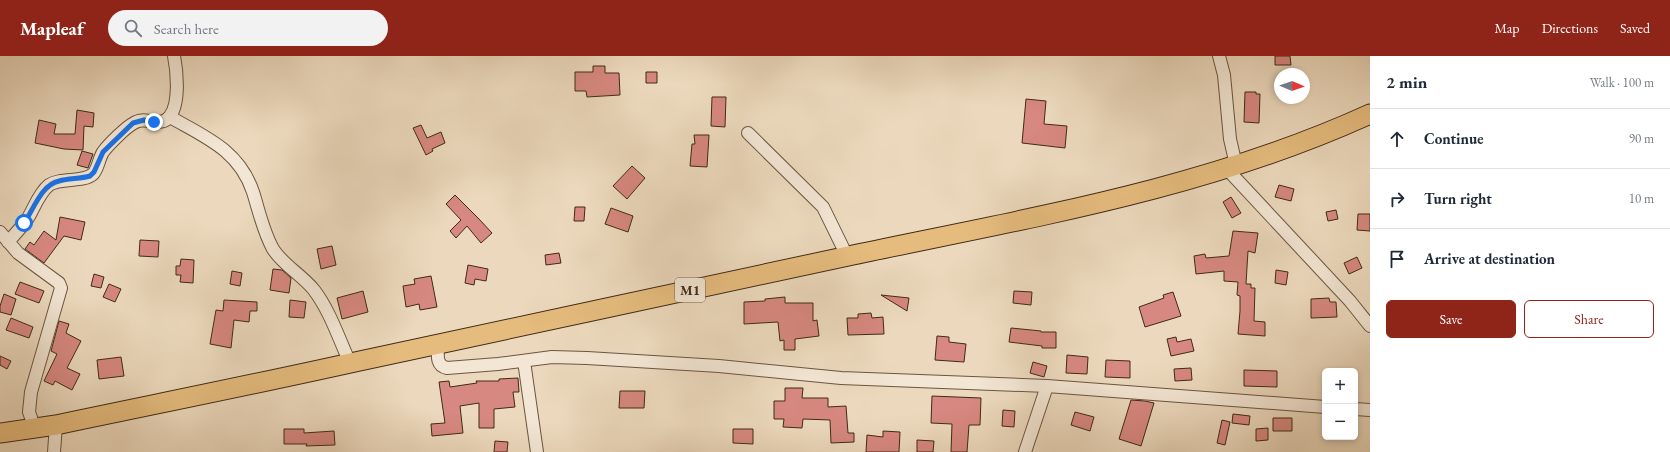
<!DOCTYPE html>
<meta charset="utf-8">
<style>
:root{--surface:#fff;--page:#f2f2f3;--text:#1f2937;--muted:#747a83;--line:#e0e1e3;--accent:#8f2418}
body{margin:0;font-family:"EB Garamond",serif;background:var(--page);color:var(--text)}
.controls{position:absolute;right:12px;bottom:12px;display:grid;overflow:hidden;border-radius:6px;box-shadow:0 2px 6px #0003}
.controls button{width:36px;height:36px;display:grid;place-items:center;padding:0;border:0;border-bottom:1px solid var(--line);background:var(--surface);color:var(--text);font:20px sans-serif}
.compass{position:absolute;left:1274px;top:12px;width:36px;height:36px;border-radius:50%;background:var(--surface);box-shadow:0 2px 6px #0003;rotate:92deg}
.stop{position:absolute;width:12px;height:12px;margin:-9px;border:3px solid #1a73e8;border-radius:50%;background:#fff}
.stop.end{background:#1a73e8;border-color:#fff;box-shadow:0 1px 4px #0008}
.list{margin:0;padding:0;list-style:none}
h2{display:flex;justify-content:space-between;align-items:center;height:52px;margin:0;padding:0 16px;font-size:17px}
h2 small{font-size:13px;font-weight:400;color:var(--muted)}
.list li{display:grid;grid-template-columns:26px 1fr auto;gap:12px;align-items:center;box-sizing:border-box;height:60px;padding:0 16px;border-top:1px solid var(--line)}
.list b{display:block;font-size:15px;white-space:nowrap}
.list em{font-size:13px;font-style:normal;color:var(--muted)}
.actions{display:flex;gap:8px;padding:12px 16px}
.actions a{flex:1;padding:9px 0;border:1px solid var(--accent);border-radius:6px;text-align:center;font-size:14px;color:var(--accent)}
.actions .main{background:var(--accent);color:#fff}
.icon{flex:none;width:22px;height:22px;fill:none;stroke:currentColor;stroke-width:2;stroke-linecap:round;stroke-linejoin:round}
.map{position:relative;flex:none;width:1370px;height:396px;overflow:hidden}
header{display:flex;align-items:center;gap:24px;box-sizing:border-box;height:56px;padding:0 20px;background:var(--accent);color:#fff}
header strong{font-size:19px}
nav{display:flex;gap:22px;margin-inline-start:auto;font-size:14px}
.search{width:280px;height:36px;background:var(--page);display:flex;align-items:center;gap:10px;box-sizing:border-box;padding:0 14px;border-radius:22px;color:var(--muted);font-size:15px}
main{display:flex}
aside{flex:1;background:var(--surface)}
.map>svg:first-child{display:block}
.building{fill:#d78880;stroke:#402a17}
.lines{fill:none;stroke-linecap:round;stroke-linejoin:round}
.minor-casing{stroke:#6b5640;stroke-width:14}
.trunk-casing{stroke:#402a17;stroke-width:21}
.minor{stroke:#f3e6d4;stroke-width:12}
.trunk{stroke:#e6bc7e;stroke-width:19}
.route{stroke:#1a73e8;stroke-width:5}
.labels{text-anchor:middle;dominant-baseline:central;stroke-width:3.5;stroke-linejoin:round;paint-order:stroke}
.shield{fill:#f3e6d4;stroke:#766250;stroke-width:1}
.shield-label{font-size:14px;font-weight:bold;fill:#402a17}
</style>
<header>
<strong>Mapleaf</strong>
<div class="search"><svg class="icon" aria-label="search" viewBox="0 0 24 24"><circle cx="10" cy="10" r="6"/><path d="M15 15l6 6"/></svg>Search here</div>
<nav><a>Map</a><a>Directions</a><a>Saved</a></nav>
</header>
<main>
<div class="map">
<svg width="1370" height="396" viewBox="0 0 1370 396">
<rect width="100%" height="100%" fill="#ecd9bd"/>
<filter id="stains"><feTurbulence type="fractalNoise" baseFrequency=".005" numOctaves="4"/><feColorMatrix values="0 0 0 0 .2 0 0 0 0 .09 0 0 0 0 .02 0 0 0 .5 -.17"/></filter>
<radialGradient id="worn" r=".72"><stop offset=".6" stop-color="#630" stop-opacity="0"/><stop offset="1" stop-color="#630" stop-opacity=".3"/></radialGradient>
<path class="building" d="M1275,0h15l1,9h-16z
M593,10h12v7h14l1,22 -33,2 -1,-6h-11v-19h18z
M646,16h11v11h-11z
M1245,36h11v2h4l-1,29 -15,-1z
M712,41h14l-1,30 -14,-1z
M1026,43l20,2 -2,23 23,2 -2,22 -43,-5z
M77,54l17,3 -1,14 -9,-1 -1,24 -19,-1 -29,-6 4,-23 17,4 -2,10h21z
M421,69l6,13 14,-6 4,11 -13,6 1,2 -7,4 -13,-27z
M694,79h15l-2,32 -17,-1 2,-22h3z
M82,95l11,3 -5,14 -11,-3z
M632,110l13,12 -18,21 -14,-13z
M1279,129l15,4 -3,12 -16,-4z
M455,139l24,24 13,14 -11,10 -14,-17 -11,12 -6,-7 11,-11 -15,-16z
M1231,141l10,16 -9,5 -9,-16z
M575,151h10l-1,14h-10z
M611,152l22,8 -5,16 -23,-8z
M1336,154l2,9 -10,2 -2,-9z
M1358,158h12v17l-13,-1z
M60,161l25,5 -4,18 -17,-4 -20,27 -19,-14 5,-7 4,3 10,-14 12,9z
M1233,175l25,2 -3,20 -7,-2 -2,33h5v4h4l-1,33 11,1v14l-27,-2 2,-23v-15l-3,-1 1,-13 -14,-1v-10l-28,3 -2,-18 11,-2 1,4 23,-2z
M140,184l19,1 -1,16 -19,-1z
M332,190l4,19 -15,4 -4,-20z
M559,197l2,10 -15,2 -1,-10z
M1357,201l5,11 -13,6 -5,-11z
M181,203l13,1 -1,23 -13,-1 1,-7h-5v-9h4z
M468,209l20,4 -2,12 -11,-2 -1,6 -9,-2z
M273,213l9,1 9,8 -2,15 -19,-3z
M1276,214l12,2 -2,13 -11,-2z
M232,215l10,2 -2,13 -10,-2z
M94,218l10,3 -3,11 -10,-2z
M431,220l6,31 -17,3 -1,-6 -13,3 -3,-21 12,-2 -1,-5z
M20,226l24,9 -5,12 -24,-9z
M109,228l12,5 -6,13 -12,-5z
M363,235l5,21 -26,7 -5,-21z
M1014,235l18,1 -1,13 -18,-2z
M1173,236l8,24 -36,11 -6,-20 25,-9 -1,-3z
M4,238l12,5 -5,16 -11,-3v-6z
M881,239l28,3 -2,13z
M785,241v6h28v18l4,-1 2,16 -24,3v11h-11v-10l-4,1 -2,-19 -34,2v-22l21,-1v-2z
M1329,242l1,4h6l1,15 -26,1v-19z
M224,244l33,2v9h-7l-1,11 -15,-2 -3,28 -21,-4 6,-34 7,1z
M290,244l16,2 -2,16 -15,-1z
M871,257l1,5 11,-1 1,17 -36,1 -1,-17h11v-4z
M11,262l22,9 -4,11 -23,-8z
M59,265l10,3 -3,9 15,8 -14,27 13,6 -8,16 -17,-9 -2,4 -9,-4 13,-27 -6,-3z
M1011,272l30,3v1h15v16h-14v-2l-33,-4z
M937,280l12,1v5l17,2 -2,18 -29,-2z
M1176,281l1,5 14,-3 3,12 -23,5 -4,-17z
M1067,299l21,2 -1,17 -21,-1z
M0,300l11,5 -4,8 -7,-4z
M121,301l3,19 -25,3 -2,-19z
M1106,304l24,1v17l-25,-1z
M1033,306l14,4 -3,11 -14,-4z
M1191,312l1,12 -17,1 -1,-12z
M1244,314l33,1v16l-33,-1z
M518,322l1,14h-6l2,15 -21,2v19h-15v-25l-19,3 3,27 -31,3 -1,-12 14,-1 -6,-41 10,-1 1,6 27,-4 -1,-2h23v-2z
M785,332h18l-1,10h26v9l18,-1 2,27h6v9l-23,1 -1,-23 -27,-1 -1,9 -19,-1 1,-8h-10v-18h11z
M620,335h25l-1,17h-25z
M932,340l49,2 -1,27h-11l-2,27h-16l1,-28 -21,-1z
M1131,344l14,1 9,2 -13,43 -22,-7z
M1003,354l12,1 -1,16 -12,-1z
M1075,356l19,5 -4,14 -19,-6z
M1233,358l17,2 -1,9 -17,-2z
M1273,362h19v13h-19z
M1222,364l8,2 -5,23 -8,-2z
M1268,372v12l-12,1v-12z
M284,373h20v4l30,-2 1,14 -29,1 1,-2h-23z
M733,373h20v15l-20,-1z
M883,375l17,1 -1,20h-33l1,-17 16,2z
M917,384l17,1 -1,11h-16z
M495,385l13,1 -1,10h-13z"/>
<g class="lines">
<defs>
<path id="minor" d="M1219,0l5,19 6,64 6,26
M170,61c35,20 69,33 83,75 6,19 10,39 20,57 10,16 29,26 41,41 16,21 25,49 36,73
M748,77l75,74 24,49
M1226,112l124,133 20,25
M0,176l18,21 41,30 2,5 -30,104 -2,20 6,17
M8,186c7,-8 14,-15 20,-24 6,-10 11,-25 21,-33 12,-8 34,-2 44,-11 5,-5 6,-16 10,-22 5,-7 23,-25 31,-29 11,-8 27,6 36,-7 10,-13 7,-45 4,-60
M438,288c0,9 -3,22 9,24l51,-4 54,-7 35,1 132,8 122,12 206,8 278,21
M524,305l13,91
M1355,353l15,1
M54,396l2,-27
M1025,396l22,-66"/>
<path id="trunk" d="M0,377l56,-8c100,-21 200,-41 299,-63 166,-35 332,-72 498,-107 175,-37 353,-66 517,-141"/>
</defs>
<use href="#minor" class="minor-casing"/>
<use href="#trunk" class="trunk-casing"/>
<use href="#minor" class="minor"/>
<use href="#trunk" class="trunk"/>
</g>
<g class="lines">
<path class="route" d="M24,167c10,-14 17,-38 35,-42 10,-3 21,-2 31,-5l4,-4 9,-20 30,-29 11,-3 10,2"/>
</g>
<g class="labels">
<rect class="shield" x="675" y="222" width="30" height="24" rx="3"/>
<g class="shield-label">
<text x="690" y="234">M1</text>
</g>
</g>
<rect width="100%" height="100%" filter="url(#stains)"/>
<rect width="100%" height="100%" fill="url(#worn)"/>
</svg>
<div class="controls">
<button>+</button>
<button>−</button>
</div>
<svg class="compass" viewBox="-18 -18 36 36"><path d="M0-13l5 13h-10z" fill="#e53935"/><path d="M0 13l5-13h-10z" fill="#747a83"/></svg>
<div class="stop" style="left:24px;top:167px"></div>
<div class="stop end" style="left:154px;top:66px"></div>
</div>
<aside>
<h2>2 min<small>Walk · 100 m</small></h2>
<ul class="list">
<li><svg class="icon" aria-label="ahead" viewBox="0 0 24 24"><path d="M12 20V5M6 11l6-6 6 6"/></svg><div><b>Continue</b></div><em>90 m</em></li>
<li><svg class="icon" aria-label="right" viewBox="0 0 24 24"><path d="M7 20v-9h11M14 6l5 5-5 5"/></svg><div><b>Turn right</b></div><em>10 m</em></li>
<li><svg class="icon" aria-label="arrive" viewBox="0 0 24 24"><path d="M6 21V4h12l-3 4 3 4H6"/></svg><div><b>Arrive at destination</b></div></li>
</ul>
<div class="actions"><a class="main">Save</a><a>Share</a></div>
</aside>
</main>
